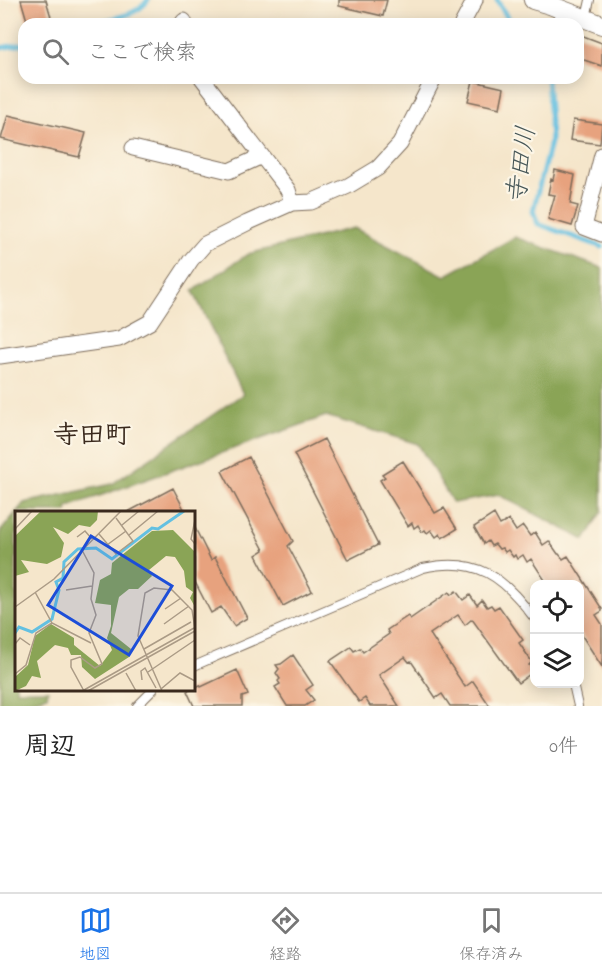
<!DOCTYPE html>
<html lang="ja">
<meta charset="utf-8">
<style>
:root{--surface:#fff;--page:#f6f6f6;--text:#222;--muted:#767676;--line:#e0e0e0;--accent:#1a73e8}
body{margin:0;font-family:"Indie Flower","Klee One",sans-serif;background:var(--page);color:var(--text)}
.controls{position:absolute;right:18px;bottom:18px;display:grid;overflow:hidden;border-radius:12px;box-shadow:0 3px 15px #0003}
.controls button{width:54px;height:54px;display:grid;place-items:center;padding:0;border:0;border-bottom:2px solid var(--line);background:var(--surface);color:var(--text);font:30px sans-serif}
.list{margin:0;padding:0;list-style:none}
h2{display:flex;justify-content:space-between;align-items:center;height:78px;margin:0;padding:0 24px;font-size:26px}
h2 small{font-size:20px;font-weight:400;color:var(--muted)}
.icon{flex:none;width:33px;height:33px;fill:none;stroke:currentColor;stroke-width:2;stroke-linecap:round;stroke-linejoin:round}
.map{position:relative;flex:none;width:602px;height:706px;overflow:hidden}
.search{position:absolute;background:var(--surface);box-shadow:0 3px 15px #0003;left:18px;right:18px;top:18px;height:66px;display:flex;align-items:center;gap:15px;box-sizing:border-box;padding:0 21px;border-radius:18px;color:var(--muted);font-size:22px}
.sheet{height:186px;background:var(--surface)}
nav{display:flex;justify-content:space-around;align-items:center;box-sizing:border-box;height:84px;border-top:2px solid var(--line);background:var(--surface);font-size:16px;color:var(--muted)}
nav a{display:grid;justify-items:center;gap:3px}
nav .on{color:var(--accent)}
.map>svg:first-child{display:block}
.forest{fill:#8aa456;stroke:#62673a;stroke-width:1.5}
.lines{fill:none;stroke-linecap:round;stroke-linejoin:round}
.stream{stroke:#63c0e1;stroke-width:5}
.building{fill:#e7a27e}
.service-casing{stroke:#7c6c5b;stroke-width:10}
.minor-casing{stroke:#7c6c5b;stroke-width:17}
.tertiary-casing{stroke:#7c6c5b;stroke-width:20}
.service{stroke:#fff;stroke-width:8}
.minor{stroke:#fff;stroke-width:15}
.tertiary{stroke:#fff;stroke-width:18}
.labels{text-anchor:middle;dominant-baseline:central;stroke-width:4.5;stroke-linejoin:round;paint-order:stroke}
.water-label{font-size:26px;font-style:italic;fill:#475758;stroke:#fcf5e5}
.neighbourhood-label{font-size:26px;font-weight:bold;fill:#3b2a1e;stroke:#fcf5e5}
.inset-river{fill:none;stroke:#63c0e1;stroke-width:3}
.inset-road{fill:none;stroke:#ab9b86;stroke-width:1.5}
.view{fill:#1d4ed8;fill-opacity:0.15;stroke:#1d4ed8;stroke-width:3}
.inset-edge{fill:none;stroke:#3b2a1e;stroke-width:3}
</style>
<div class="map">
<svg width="602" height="706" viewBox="0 0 602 706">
<rect width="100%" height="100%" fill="#fcf5e5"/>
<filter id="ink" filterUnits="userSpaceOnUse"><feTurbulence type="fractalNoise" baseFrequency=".0167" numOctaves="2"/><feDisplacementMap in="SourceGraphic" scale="12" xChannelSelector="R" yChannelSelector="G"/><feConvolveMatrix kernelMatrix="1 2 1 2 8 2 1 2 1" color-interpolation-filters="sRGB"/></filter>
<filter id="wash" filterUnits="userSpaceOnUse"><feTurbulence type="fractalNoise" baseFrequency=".008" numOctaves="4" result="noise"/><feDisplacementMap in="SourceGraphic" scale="24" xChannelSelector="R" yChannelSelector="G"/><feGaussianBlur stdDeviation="1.35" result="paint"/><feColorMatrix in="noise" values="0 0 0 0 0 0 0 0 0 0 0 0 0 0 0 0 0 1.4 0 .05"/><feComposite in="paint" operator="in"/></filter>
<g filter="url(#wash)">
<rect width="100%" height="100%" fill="#f5e6cb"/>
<path class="forest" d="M354,228l91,48 70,-39 87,31v244l-17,28 -86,-45 -46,8 -35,-59 -92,-28 -258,91 -1,5h-51v178h32l-1,6 -36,10h-11v-174l24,-29 88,-19 131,-90 -50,-103 55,-37z"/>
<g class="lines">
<path class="stream" d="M497,0l14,24
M93,24c18,-6 43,-7 55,-24
M0,48l24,-4
M547,78l4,61 -18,72 5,13 64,23"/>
</g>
<g id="blocks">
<path class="building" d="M21,0h25l5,17 -23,7z
M339,0h48l-4,16 -44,-10z
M578,34l24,9v23l-24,-8z
M473,81l31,7 -4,20 -32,-7z
M8,115l78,18 -7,24 -78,-18z
M573,120l29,4 -2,20 -30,-4z
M555,170l20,5 -5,29 8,2 -6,20 -24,-7 7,-24 -7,-1 3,-15 2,1z
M324,439l54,106 -30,15 -54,-106z
M249,457l44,84 -5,5 24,45 -29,15 -27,-51 8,-5 -42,-79z
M403,461l32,52 9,-5 13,21 -15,9 -2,-4 -4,3 -5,-7 -4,3 -2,-3 -3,2 -4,-7 -4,3 -2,-5 -4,3 -28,-46 5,-3 -3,-3z
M173,488l13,25h-60z
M494,514l6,11 9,-5 7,11 7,-5 7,10 5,-4 8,13 6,-4 9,13h1l4,5 5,-3 34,53v2l-6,4 6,9v43l-23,-36v-46h-31l-17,-26 -4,3 -4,-7 -6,4 -2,-4 -2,2 -5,-7 -3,2 -3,-4 -3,1 -4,-5 -4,2 -3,-5 -4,3 -10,-17z
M194,526l17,34 4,-3 32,61 -13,8 -13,-19 -10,6 -17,-33z
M456,591l7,9 7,-5 7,10 5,-5 5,7 4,-2 3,4 5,-3 24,34 -4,3 13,19 -3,3 5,6 -16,12 -46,-64 -7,6 -7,-10 -28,19 35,53 8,-6 17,25h-40l-8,-12 -6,4 -25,-37 -2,1 -4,-5 -26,18 20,31h-29l-5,-8 -6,4 -29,-41 21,-14 3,4 6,-3 3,4 26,-18 -2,-4 21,-14 2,3 39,-27 2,3z
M293,655l20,30 -7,5 8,10 -9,6h-18l-12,-19 5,-3 -2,-3 2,-2 -4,-6 3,-4 -3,-4 5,-1z
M237,670l11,25 -6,2v9h-48l-7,-15 13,-6 1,2z"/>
</g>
</g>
<g filter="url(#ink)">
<use href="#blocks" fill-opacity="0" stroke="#7c6c5b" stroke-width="1.5"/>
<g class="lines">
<defs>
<path id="service" d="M586,18l4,-18
M194,666l229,-98c54,-12 81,9 111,50
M573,684l5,22
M137,706l16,-16"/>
<path id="minor" d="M182,24l2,-3
M462,24l13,-24
M202,78l86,112 4,13
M133,148l96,23 33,-15
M602,155l-18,72 18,7
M0,356l119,-17 31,-17 41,-62 14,-16 42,-21 45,-20 19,-1 37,-16 30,-18 22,-24 34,-66"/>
<path id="tertiary" d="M533,0l17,5 52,20"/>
</defs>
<use href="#service" class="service-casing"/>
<use href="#minor" class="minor-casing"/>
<use href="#tertiary" class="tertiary-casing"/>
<use href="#service" class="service"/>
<use href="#minor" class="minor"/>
<use href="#tertiary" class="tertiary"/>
</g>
</g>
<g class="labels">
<g class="water-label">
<text transform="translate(523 165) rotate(-82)">寺田川</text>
</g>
<g class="neighbourhood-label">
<text x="92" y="437">寺田町</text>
</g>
</g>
<g transform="translate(15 511)">
<rect width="180" height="180" fill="#f5e6cb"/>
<path d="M26,0h57l-1,9 -7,7 -11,-2 -11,9 -15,-7 11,16 -3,14 -14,7 -26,-4 8,12 -14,4v-40zM158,19l22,22v55l-5,-9 3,-6 -7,-5 -2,-16 -9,-14 -9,-1 -17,14 3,6 -14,13h-9l-10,8 -8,36 20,16 -2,8 -34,22 -13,-12 -1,-12h-10l-3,-7 -13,-3 -18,16 4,17 -9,-2 -6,10 -11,5v-14l13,-12 7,-29 16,-12 23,14v7l26,21 12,-16 -5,-12 4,-12v-21l-16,-2 5,-23 11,-6 1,-11 40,-32z" fill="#8aa456"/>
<path class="inset-river" d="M0,122l4,-6 13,5 20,-13 7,-29 -3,-8 7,-4 1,-16 14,-13 18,-1 16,11 40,-31 6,1 26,-18"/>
<path class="inset-road" d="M180,9l-4,19 4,5M107,14l17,-14M0,18l17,-18M84,23l17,20 17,-13 -17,-23M114,24l29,-24M62,26l8,-6 7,8M92,34l19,-14M67,39l12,23 -3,26 5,16 -7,18 13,31 -7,4 -15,-11 -9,3v7l13,24M51,79l26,-4M20,81l17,31 39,20M0,96l39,-28 67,-68M150,98l16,-11M149,113l25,-18M0,133l5,-6 10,7M129,138l47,-27M133,161l47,-32M111,162l10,18M0,163l11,-9 10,-32 16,-10M127,169l-1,-9 4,-3 11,20M146,178l19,-16 15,8M69,179l110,-62M73,180l107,-60M147,180l-24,-55 7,-43 9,-5 18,2 20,20 3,19"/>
<path class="view" d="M76,25l81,50 -43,69 -81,-50z"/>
<rect width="180" height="180" class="inset-edge"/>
</g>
</svg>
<div class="controls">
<button><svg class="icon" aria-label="locate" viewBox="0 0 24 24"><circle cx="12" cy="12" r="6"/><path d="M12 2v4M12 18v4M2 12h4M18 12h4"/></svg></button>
<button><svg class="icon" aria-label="layers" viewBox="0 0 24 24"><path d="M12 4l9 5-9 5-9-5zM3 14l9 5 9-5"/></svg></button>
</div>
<div class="search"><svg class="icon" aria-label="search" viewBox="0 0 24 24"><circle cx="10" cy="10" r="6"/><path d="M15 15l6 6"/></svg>ここで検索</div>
</div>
<section class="sheet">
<h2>周辺<small>0件</small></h2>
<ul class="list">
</ul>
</section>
<nav>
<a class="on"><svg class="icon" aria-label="map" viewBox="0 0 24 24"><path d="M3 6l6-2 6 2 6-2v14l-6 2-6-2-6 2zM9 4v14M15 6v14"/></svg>地図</a>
<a><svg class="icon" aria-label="directions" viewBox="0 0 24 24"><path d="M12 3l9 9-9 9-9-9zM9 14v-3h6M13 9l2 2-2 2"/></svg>経路</a>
<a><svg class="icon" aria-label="saved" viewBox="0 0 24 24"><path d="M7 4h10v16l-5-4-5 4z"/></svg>保存済み</a>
</nav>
